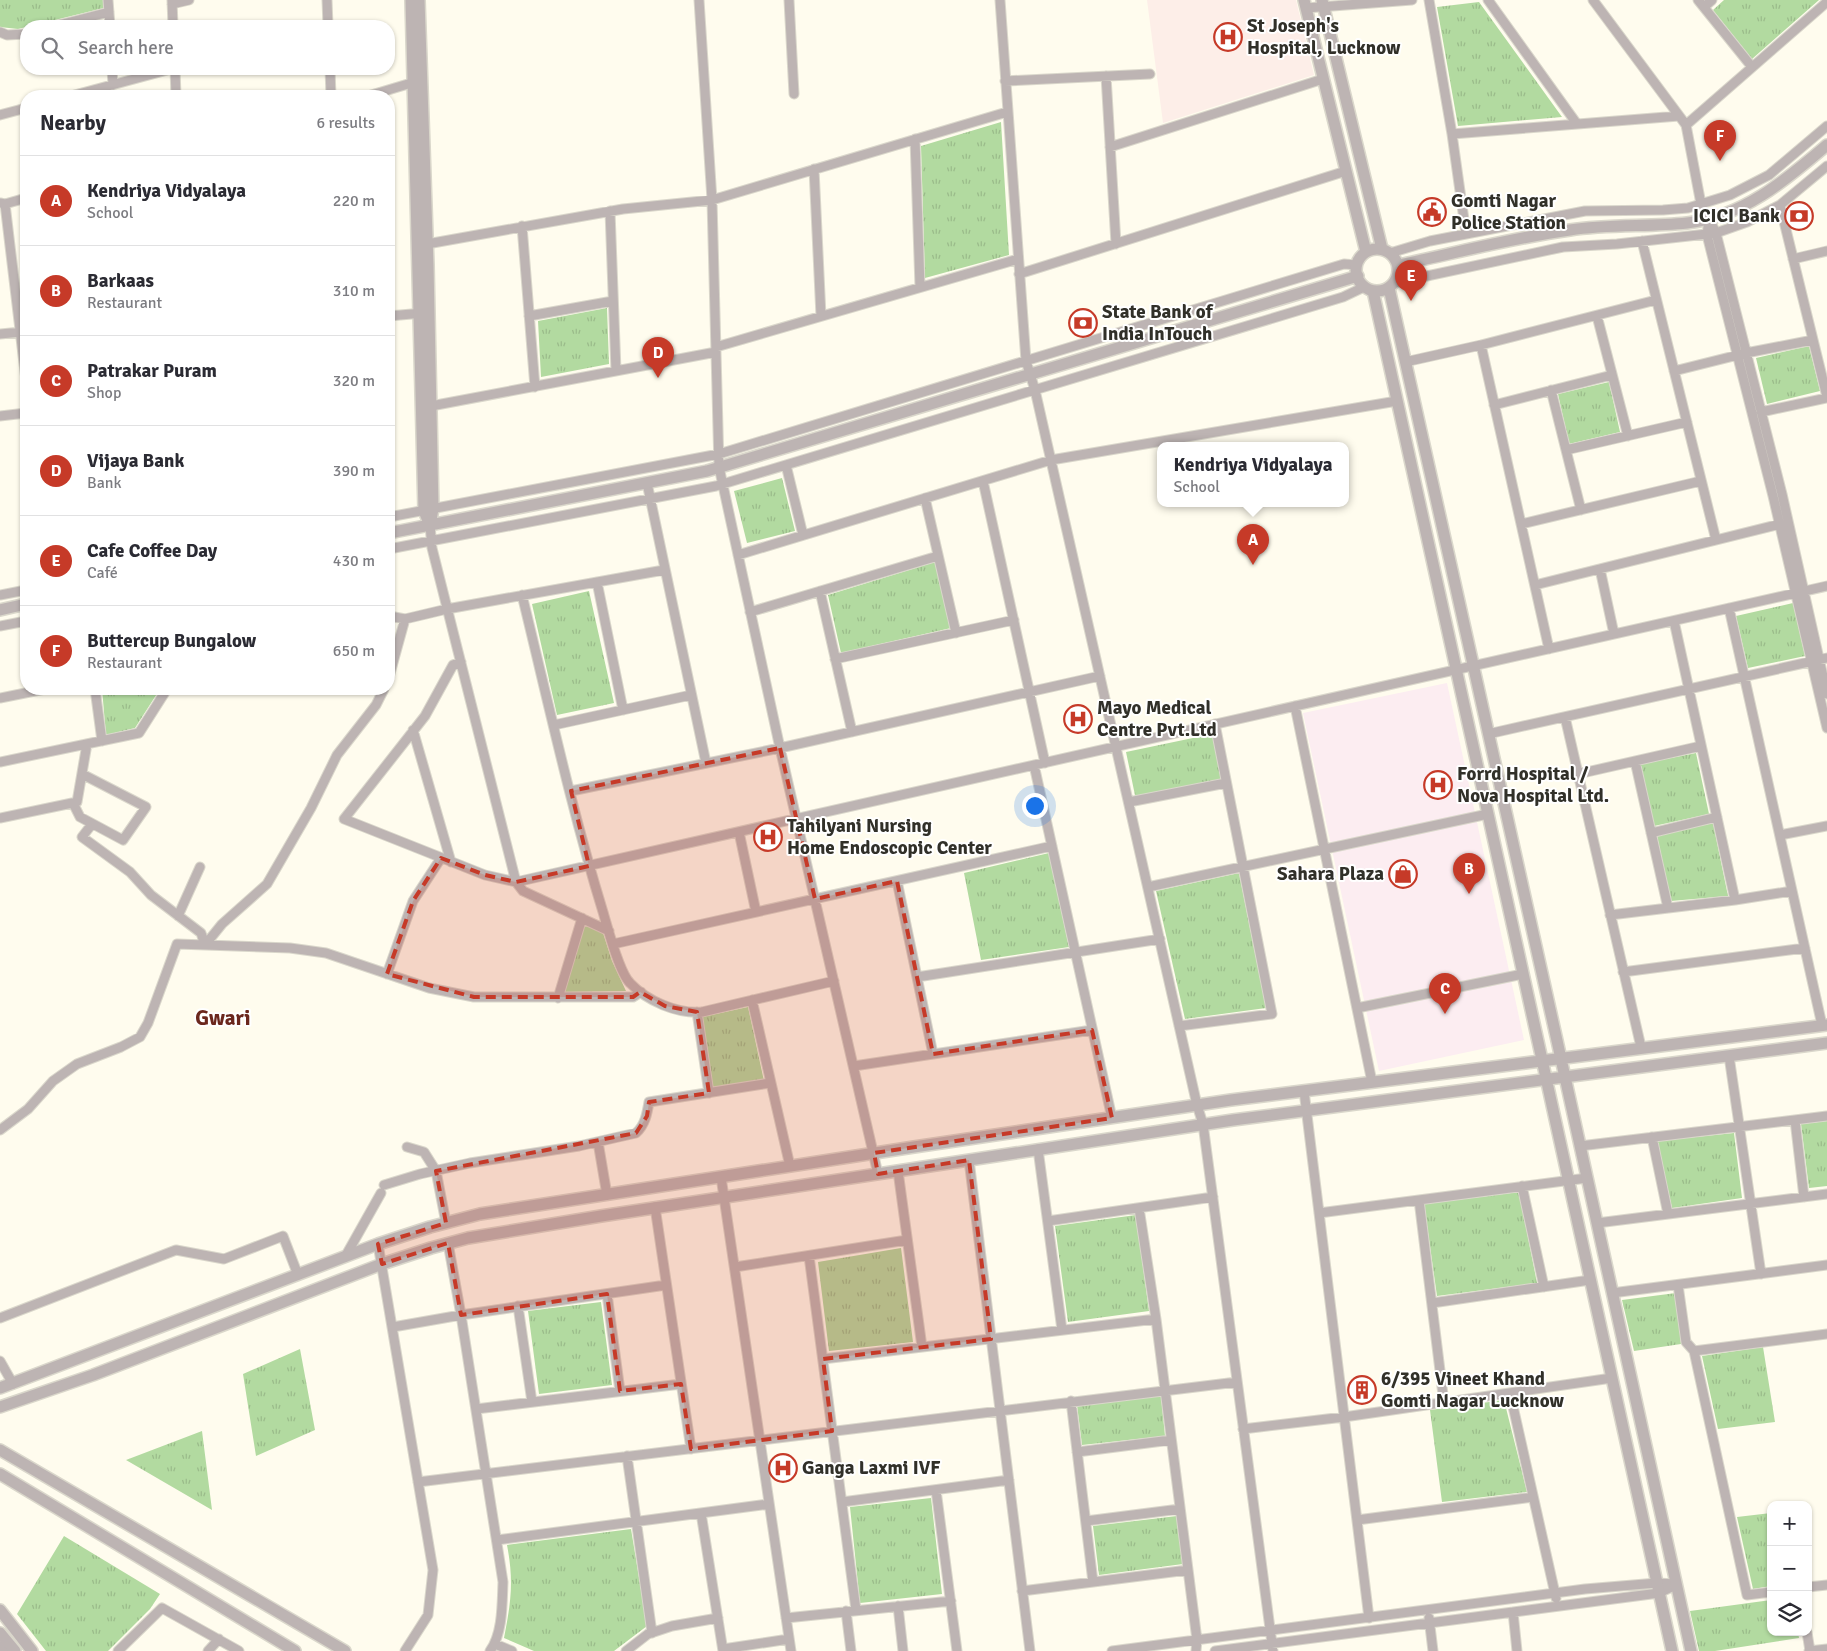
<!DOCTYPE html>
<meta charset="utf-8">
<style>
:root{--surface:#fff;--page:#f7f7f7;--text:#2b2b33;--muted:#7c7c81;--line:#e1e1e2;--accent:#c63a28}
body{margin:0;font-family:Signika,sans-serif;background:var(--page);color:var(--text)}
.controls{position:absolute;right:15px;bottom:15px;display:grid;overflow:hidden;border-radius:10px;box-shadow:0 1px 4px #0004}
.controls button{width:45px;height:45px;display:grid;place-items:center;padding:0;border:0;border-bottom:1px solid var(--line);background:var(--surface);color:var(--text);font:25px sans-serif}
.you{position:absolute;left:1034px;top:805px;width:18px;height:18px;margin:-12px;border:4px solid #fff;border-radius:50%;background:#1a73e8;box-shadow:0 0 0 8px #1a73e833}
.badge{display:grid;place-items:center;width:32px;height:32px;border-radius:50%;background:var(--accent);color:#fff;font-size:16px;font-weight:700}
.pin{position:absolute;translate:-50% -41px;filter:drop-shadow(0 1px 2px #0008)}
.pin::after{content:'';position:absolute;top:26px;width:18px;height:15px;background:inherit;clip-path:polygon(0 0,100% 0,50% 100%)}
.popup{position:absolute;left:1157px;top:442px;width:192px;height:65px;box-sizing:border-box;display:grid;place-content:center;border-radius:10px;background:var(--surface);filter:drop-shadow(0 1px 4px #0005);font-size:16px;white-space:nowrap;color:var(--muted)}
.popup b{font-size:19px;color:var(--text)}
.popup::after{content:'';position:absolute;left:50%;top:100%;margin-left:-10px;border:10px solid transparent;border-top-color:var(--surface)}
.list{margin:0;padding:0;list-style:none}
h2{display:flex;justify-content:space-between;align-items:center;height:65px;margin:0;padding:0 20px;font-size:21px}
h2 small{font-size:16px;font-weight:400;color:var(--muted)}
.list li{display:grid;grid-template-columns:32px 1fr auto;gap:15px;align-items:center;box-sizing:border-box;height:90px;padding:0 20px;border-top:1px solid var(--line)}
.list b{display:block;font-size:19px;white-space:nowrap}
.list p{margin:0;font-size:16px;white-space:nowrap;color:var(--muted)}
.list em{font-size:16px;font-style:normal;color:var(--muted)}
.icon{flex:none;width:28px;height:28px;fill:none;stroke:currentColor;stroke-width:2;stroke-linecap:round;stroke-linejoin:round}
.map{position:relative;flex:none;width:1827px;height:1651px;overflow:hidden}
.search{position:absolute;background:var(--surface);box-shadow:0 1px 4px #0004;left:20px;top:20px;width:375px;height:55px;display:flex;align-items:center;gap:12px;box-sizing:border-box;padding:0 18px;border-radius:20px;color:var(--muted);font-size:19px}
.panel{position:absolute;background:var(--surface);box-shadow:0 1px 4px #0004;left:20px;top:90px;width:375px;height:605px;border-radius:20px}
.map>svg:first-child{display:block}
.commercial{fill:#fcedf1}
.medical{fill:#fdeee8}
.park{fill:url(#park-tufts)}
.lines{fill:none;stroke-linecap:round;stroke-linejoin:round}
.minor-casing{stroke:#dad7cb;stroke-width:11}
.tertiary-casing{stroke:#dad7cb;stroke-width:14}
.minor{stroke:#bdb4b3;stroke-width:9}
.tertiary{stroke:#bdb4b3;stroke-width:11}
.marked{fill:#c63a28;fill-opacity:0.2;stroke:#c63a28;stroke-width:4;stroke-dasharray:10 6;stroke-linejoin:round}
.labels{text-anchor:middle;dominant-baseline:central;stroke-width:4;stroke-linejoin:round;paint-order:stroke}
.poi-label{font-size:19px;font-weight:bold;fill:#313029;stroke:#fff;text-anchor:start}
.quarter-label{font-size:21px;font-weight:bold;fill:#6b271d;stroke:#fff}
</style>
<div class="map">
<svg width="1827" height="1651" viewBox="0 0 1827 1651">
<defs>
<pattern id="park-tufts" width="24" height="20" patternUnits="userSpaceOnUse" patternTransform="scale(1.25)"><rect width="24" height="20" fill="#b2daa0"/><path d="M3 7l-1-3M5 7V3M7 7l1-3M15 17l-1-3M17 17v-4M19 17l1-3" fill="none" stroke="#9abb8a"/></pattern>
</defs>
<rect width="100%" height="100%" fill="#fffcee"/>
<path class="commercial" d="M1447,683l77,357 -145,31 -76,-358z"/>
<path class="medical" d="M1147,0h149l18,75 -151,48z"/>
<path class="park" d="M0,0h103l1,8 -86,21 -18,-2z
M1724,0h95l-67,59 -39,-49z
M1479,2l83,115 -104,9 -21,-119z
M1001,122l8,133 -84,23 -4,-132z
M607,308l2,56 -68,13 -3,-56z
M1809,346l11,45 -53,13 -11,-46z
M1609,382l11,50 -51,12 -11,-50z
M782,478l13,53 -48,12 -13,-52z
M935,562l16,66 -110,25 -13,-58z
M589,591l25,112 -57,12 -25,-111z
M1793,603l12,53 -57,12 -12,-52z
M102,689h58l-25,39 -29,7z
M1212,734l10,48 -86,18 -10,-48z
M1696,753l13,61 -55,12 -14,-62z
M1713,823l15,73 -57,5 -14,-65z
M1049,853l20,94 -88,13 -17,-87z
M1239,873l27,135 -81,11 -29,-128z
M584,924l19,9 9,28 14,30 -62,1z
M748,1007l16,74 -51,6 -11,-70z
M1827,1121v65l-18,2 -8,-64z
M1734,1133l8,65 -70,10 -15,-67z
M1519,1192l18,91 -100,13 -13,-92z
M1136,1215l13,96 -81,11 -13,-96z
M901,1248l12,94 -84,9 -11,-89z
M1676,1293l5,51 -47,7 -12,-51z
M601,1302l11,83 -73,9 -11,-83z
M1763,1347l12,75 -57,7 -16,-73z
M300,1349l15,81 -59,26 -13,-82z
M1161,1396l4,40 -83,9 -5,-40z
M1504,1400l23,92 -85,10 -12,-92z
M202,1431l10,79 -86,-50z
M931,1498l11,96 -82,9 -10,-96z
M1771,1513v73l-18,3 -16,-72z
M1177,1516l6,48 -84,11 -6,-49z
M631,1529l16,97 -33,25h-80l-30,-13c7,-36 10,-57 3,-93z
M64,1536l96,58 -10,15 -42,42h-62l-29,-37z
M1771,1600v32h27l1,6 -84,13h-16l-9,-40z"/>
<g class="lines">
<defs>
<path id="minor" d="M108,0l2,26
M172,0l1,26
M327,0l1,26
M699,0l13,200 7,267 61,281 98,426
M789,0l5,94
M1000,0l26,361 9,29 162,715 6,19 70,527
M1429,0l23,134 14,100
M1488,0l89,124
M1593,0l93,125 15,79
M1698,0l54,67
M172,4l17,-4
M1704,7l8,-7
M1306,8l106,-8
M55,26l54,-14
M0,32l7,3 19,-1
M112,69l1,16
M175,69l1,27
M330,69l1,27
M1106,76l10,168
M1005,81l145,-7
M71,96l100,-27
M368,96l50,-15
M0,115l26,-7
M1686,125l141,-123
M1452,134l227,-18
M915,139l5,148
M1110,147l213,-68
M814,169l7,147
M0,203l5,1 21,-6
M5,204l21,176
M1780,205l47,192
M610,211l6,160
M1709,219l-2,16 66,261 54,232
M1709,219l7,14 66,261 45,200
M522,226l13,161
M1642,241l74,299
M427,244l196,-35 89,-9 295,-88
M1390,253l40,-12 155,-30 78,-1 25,-2 42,-13 39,-20 58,-49
M1793,259l34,-8
M1019,274l327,-103
M1394,283l169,-36 54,-3 99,-11 31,-11 33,-17 47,-39
M389,316l34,-3
M529,316l84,-15
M1597,316l31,120
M0,334l21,-2
M1481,345l68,304
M716,347l302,-88
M1405,362l76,-17 175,-45
M1674,371l72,-18 67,-13
M1551,390l30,120
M1494,405l118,-30
M431,406l285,-54
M1761,412l66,-14
M0,416l26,-3
M1566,450l121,-28
M786,465l17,70
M983,481l62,282
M647,483l59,280
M925,498l31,135
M389,517l330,-63 625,-190 13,1
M1521,524l180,-43
M430,525l2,23 84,334 7,9 86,40
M389,549l327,-63 627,-189 21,-10
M738,555l313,-95 346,-59
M1600,569l14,65
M597,582l26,128
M1535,585l245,-61
M820,591l32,141
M0,595l26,-5
M522,595c26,106 49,213 81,317 5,17 16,60 27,71 17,18 47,31 72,29l132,-31
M1729,608l93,417
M750,612l188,-56
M389,616l16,3 42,-10 217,-39
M1674,621l61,279
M0,626l26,-5
M835,659l179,-39
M461,662l-8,3 -28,51 -81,103 141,56 31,7 1311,-296
M389,677l16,-58
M95,689l7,52
M0,698l45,-9
M1295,706l77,376
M1565,717l76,330
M554,725l137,-30
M413,730l38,132
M1488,734l339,-76
M1635,761l33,147
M0,762l139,-29 28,-44
M1034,765l78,353
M1578,774l123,-28
M571,791l209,-43 320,-72
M1129,802l97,-19
M73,803l7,14 43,23 23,-33 -64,-33
M0,818l77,-16 10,-58
M92,824l-10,13 48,35 21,23 50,38 4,12
M739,832l17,80
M1651,833l66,-16
M1780,835l47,-9
M897,881l36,173
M1148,887l340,-73
M1610,915l125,-15 57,-9
M178,916l22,-49
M613,944l439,-98
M205,945l17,-21 45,-40 44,-76 26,-53 39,-50 8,-16
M1623,972l182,-24
M387,974l26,-73 28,-43
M917,977l243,-38
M558,998l24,-80
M752,1000l38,166
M1357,1008l166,-34
M697,1012l12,81
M1179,1026l93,-12 -57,-290
M1729,1056l32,218
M854,1066l238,-36
M1304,1091l65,527
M1795,1120l9,77
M0,1130l28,-21 25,-28 24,-17 44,-17 19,-10 8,-14 29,-79 113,4 36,5 103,35 45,9h159l8,-5
M1652,1137l16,77
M598,1142l9,53
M1580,1146l247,-30
M407,1147l17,5 12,19 10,52
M1038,1149l24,181
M969,1160l61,491
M898,1171l24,176
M721,1177l70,474
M384,1185l36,-11 50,-11 109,-17 57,-13c9,-8 11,-19 13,-31l121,-19
M1522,1186l22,101
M1419,1200l25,203
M655,1207l36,242
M1139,1208l17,111 41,321 -1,11
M1319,1213l268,-35
M1048,1221l165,-24
M1597,1223l230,-29
M448,1243l13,72 42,267c-1,22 0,51 -13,69
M378,1244l55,326 -5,45 -23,36
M809,1256l47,354
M345,1257l36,-64
M735,1267l172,-27
M1678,1285l8,57 8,9 53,244 24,-3
M1612,1293l215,-28
M607,1294l13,97
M1432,1303l158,-23
M518,1306l14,96
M0,1318l176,-68 48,9 59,-23 15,39
M393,1327l68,-12 205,-30
M1694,1351l133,-17
M823,1359l333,-40
M0,1361l13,23
M1510,1393l46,205
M1071,1401l22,181
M476,1409l205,-25
M1243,1429l101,-12 268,-39
M1077,1452l94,-12
M627,1456l25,177
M418,1482l819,-100
M936,1490l21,161
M842,1502l167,-22
M701,1513l22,138
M1357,1520l176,-23
M1086,1521l94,-12
M497,1540l272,-36
M1808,1587l19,-2
M1022,1591l166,-21
M898,1606l5,45
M846,1611l5,40
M1513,1612l4,39
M786,1618l165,-17
M1429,1618l4,33
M1807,1632l3,19
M495,1644l17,7
M0,1646l4,5
M723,1649l66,-10
M118,1651l44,-43 77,43
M208,1651l11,-12
M626,1651l22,-17 24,-8 46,-8
M1112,1651l473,-62 72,-6 19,1
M1215,1651l444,-58 17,-8
M1809,1651l18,-2"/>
<path id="tertiary" d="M411,0l13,511 6,14
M419,0l9,265 5,244 -3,16
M1304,0l62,252
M1322,0l60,249
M1356 270a21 21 0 1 1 42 0a21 21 0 1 1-42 0Z
M1399,265c56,-12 113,-27 171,-35 39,-6 78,-3 117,-7 56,-6 99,-43 140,-78
M1389,288l167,748 135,615
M1373,291l299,1360
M389,533l318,-62 651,-195
M0,610l26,-6
M0,1388l378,-144 52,-17 50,-13 434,-67 317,-47 596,-75
M0,1407l93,-32 289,-111 49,-16 37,-10 133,-22 632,-96 594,-77
M0,1450l345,201
M0,1474l295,177
M0,1610l32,41
M0,1633l15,18"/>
</defs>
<use href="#minor" class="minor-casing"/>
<use href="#tertiary" class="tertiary-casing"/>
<use href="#minor" class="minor"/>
<use href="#tertiary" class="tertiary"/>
</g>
<path class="marked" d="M780,748l35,151 82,-18 36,173 159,-24 20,88 -238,35 4,21 91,-14 22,179 -168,20 9,72 -141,18 -10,-65 -61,7 -13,-97 -146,21 -13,-72 -66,21 -4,-20 68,-21 -10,-52 200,-38 11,-17 2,-14 60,-9 -12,-81 -32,-6 -25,-14 -7,5h-159l-87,-23 26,-73 28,-43 44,17 31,7 73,-16 -18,-75z"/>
<defs>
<symbol id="hospital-ring" viewBox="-11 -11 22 22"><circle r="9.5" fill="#fff" stroke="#c63a28" stroke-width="1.5"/><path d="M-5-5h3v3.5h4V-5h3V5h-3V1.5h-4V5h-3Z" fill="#c63a28"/></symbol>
<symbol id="civic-ring" viewBox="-11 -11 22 22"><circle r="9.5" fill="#fff" stroke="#c63a28" stroke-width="1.5"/><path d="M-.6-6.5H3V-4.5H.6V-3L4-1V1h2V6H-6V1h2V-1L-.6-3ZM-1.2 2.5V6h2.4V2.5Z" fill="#c63a28"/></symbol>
<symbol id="bank-ring" viewBox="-11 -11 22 22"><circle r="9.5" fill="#fff" stroke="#c63a28" stroke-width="1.5"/><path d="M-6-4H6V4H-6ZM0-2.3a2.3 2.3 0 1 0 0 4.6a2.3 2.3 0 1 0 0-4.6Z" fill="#c63a28"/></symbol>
<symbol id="shop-ring" viewBox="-11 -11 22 22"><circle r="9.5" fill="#fff" stroke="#c63a28" stroke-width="1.5"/><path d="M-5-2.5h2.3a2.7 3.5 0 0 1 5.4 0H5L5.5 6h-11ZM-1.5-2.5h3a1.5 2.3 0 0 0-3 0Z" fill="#c63a28"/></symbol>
<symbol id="building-ring" viewBox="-11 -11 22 22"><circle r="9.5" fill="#fff" stroke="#c63a28" stroke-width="1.5"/><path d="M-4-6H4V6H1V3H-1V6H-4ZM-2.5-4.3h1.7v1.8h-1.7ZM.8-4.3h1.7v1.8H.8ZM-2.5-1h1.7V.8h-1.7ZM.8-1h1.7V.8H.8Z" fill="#c63a28"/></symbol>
</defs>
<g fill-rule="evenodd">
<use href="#hospital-ring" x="1212" y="21" width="32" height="32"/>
<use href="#civic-ring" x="1416" y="196" width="32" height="32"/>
<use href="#bank-ring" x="1783" y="200" width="32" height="32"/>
<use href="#bank-ring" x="1067" y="307" width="32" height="32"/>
<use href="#hospital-ring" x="1062" y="703" width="32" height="32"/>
<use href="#hospital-ring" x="1422" y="769" width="32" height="32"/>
<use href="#hospital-ring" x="752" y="821" width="32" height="32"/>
<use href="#shop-ring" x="1387" y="858" width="32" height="32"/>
<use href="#building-ring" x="1346" y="1374" width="32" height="32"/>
<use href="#hospital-ring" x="767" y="1452" width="32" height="32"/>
</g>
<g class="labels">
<g class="poi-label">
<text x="1247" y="26">St Joseph's<tspan x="1247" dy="22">Hospital, Lucknow</tspan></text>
<text x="1451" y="201">Gomti Nagar<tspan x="1451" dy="22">Police Station</tspan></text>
<text x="1780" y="216" text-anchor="end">ICICI Bank</text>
<text x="1102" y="312">State Bank of<tspan x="1102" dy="22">India InTouch</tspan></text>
<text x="1097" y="708">Mayo Medical<tspan x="1097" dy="22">Centre Pvt.Ltd</tspan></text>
<text x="1457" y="774">Forrd Hospital /<tspan x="1457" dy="22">Nova Hospital Ltd.</tspan></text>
<text x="787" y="826">Tahilyani Nursing<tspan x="787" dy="22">Home Endoscopic Center</tspan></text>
<text x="1384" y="874" text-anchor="end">Sahara Plaza</text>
<text x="1381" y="1379">6/395 Vineet Khand<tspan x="1381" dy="22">Gomti Nagar Lucknow</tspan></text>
<text x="802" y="1468">Ganga Laxmi IVF</text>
</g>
<g class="quarter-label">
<text x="223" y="1018">Gwari</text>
</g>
</g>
</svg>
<div class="controls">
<button>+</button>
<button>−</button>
<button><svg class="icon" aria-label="layers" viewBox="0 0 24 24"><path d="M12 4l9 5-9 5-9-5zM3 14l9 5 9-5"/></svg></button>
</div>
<div class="you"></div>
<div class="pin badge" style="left:1253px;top:565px">A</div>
<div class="popup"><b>Kendriya Vidyalaya</b>School</div>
<div class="pin badge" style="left:1469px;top:894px">B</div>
<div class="pin badge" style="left:1445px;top:1014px">C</div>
<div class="pin badge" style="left:658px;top:378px">D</div>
<div class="pin badge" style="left:1411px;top:301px">E</div>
<div class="pin badge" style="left:1720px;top:161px">F</div>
<div class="search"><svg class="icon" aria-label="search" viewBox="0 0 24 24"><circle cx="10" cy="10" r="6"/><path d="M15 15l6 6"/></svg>Search here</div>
<section class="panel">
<h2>Nearby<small>6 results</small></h2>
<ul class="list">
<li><span class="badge">A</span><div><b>Kendriya Vidyalaya</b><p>School</p></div><em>220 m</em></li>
<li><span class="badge">B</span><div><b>Barkaas</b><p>Restaurant</p></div><em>310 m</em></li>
<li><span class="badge">C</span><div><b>Patrakar Puram</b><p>Shop</p></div><em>320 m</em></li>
<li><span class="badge">D</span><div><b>Vijaya Bank</b><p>Bank</p></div><em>390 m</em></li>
<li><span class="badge">E</span><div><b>Cafe Coffee Day</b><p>Café</p></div><em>430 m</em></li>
<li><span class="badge">F</span><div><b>Buttercup Bungalow</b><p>Restaurant</p></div><em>650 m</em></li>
</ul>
</section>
</div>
